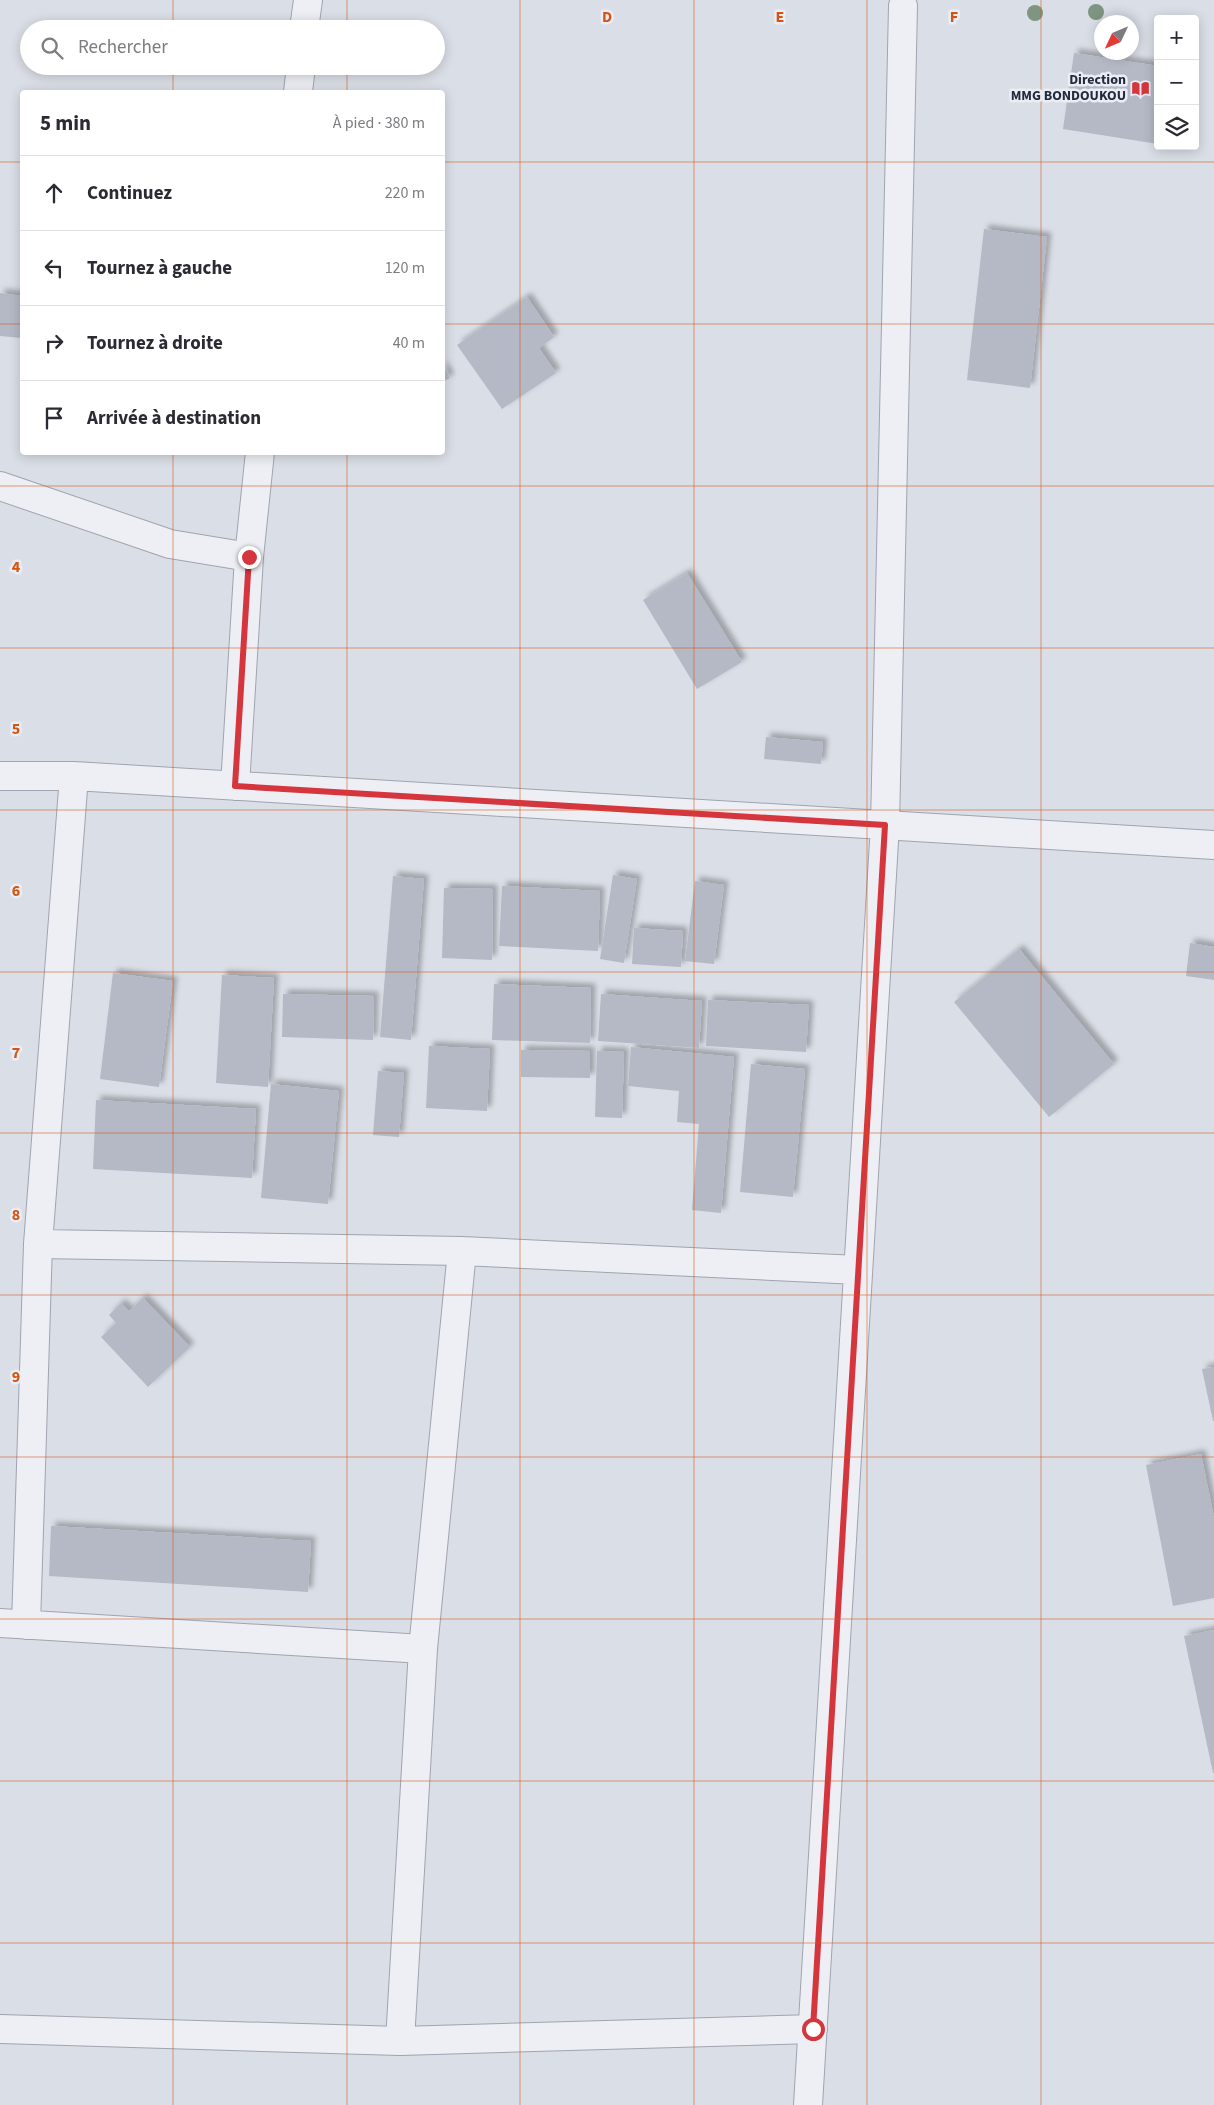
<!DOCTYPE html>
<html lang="fr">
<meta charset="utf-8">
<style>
:root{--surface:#fff;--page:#f7f7f7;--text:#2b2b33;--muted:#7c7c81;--line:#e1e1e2}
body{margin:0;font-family:"Source Sans 3",sans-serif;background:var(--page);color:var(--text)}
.controls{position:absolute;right:15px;top:15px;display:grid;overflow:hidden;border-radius:5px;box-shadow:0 2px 12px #0003}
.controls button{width:45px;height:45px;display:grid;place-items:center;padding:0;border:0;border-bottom:1px solid var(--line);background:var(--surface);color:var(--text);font:25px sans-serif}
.compass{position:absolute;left:1094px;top:15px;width:45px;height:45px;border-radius:50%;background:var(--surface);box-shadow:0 2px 12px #0003;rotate:226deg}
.stop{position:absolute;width:15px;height:15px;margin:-11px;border:4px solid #d5353d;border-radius:50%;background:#fff}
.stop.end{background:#d5353d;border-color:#fff;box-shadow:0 1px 5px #0008}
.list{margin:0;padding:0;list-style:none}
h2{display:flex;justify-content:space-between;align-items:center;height:65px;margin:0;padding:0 20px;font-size:21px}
h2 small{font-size:16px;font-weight:400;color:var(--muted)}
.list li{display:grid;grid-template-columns:32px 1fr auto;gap:15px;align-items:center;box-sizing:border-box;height:75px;padding:0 20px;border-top:1px solid var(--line)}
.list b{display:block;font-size:19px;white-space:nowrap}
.list em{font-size:16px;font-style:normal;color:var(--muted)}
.icon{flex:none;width:28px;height:28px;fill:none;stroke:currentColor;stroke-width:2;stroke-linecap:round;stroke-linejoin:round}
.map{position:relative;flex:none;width:1214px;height:2105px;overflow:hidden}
.search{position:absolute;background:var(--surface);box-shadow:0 2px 12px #0003;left:20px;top:20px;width:425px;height:55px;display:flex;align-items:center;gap:12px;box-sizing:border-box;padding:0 18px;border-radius:28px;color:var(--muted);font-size:19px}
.panel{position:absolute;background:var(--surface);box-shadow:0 2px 12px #0003;left:20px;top:90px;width:425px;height:365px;border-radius:5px}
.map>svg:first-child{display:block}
.building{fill:#b5b9c6;filter:url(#shadow)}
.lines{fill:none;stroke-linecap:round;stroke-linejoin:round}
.minor-casing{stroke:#a0a4b0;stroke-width:30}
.minor{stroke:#edeff4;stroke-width:28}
.tree{fill:#7f9582}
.route{stroke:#d5353d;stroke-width:6}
.grid{fill:none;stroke:#d45411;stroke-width:1;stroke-opacity:0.55}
.labels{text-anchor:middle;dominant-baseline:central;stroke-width:5;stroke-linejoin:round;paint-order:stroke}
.poi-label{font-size:14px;font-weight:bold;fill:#242a3d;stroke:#eaedf4;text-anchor:end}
.grid-label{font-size:16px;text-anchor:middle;font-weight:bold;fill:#d45411;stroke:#eaedf4;stroke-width:5;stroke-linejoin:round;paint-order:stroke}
</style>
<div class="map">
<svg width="1214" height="2105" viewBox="0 0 1214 2105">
<defs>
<filter id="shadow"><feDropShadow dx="4.5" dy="-4.5" stdDeviation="2.5" flood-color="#0004"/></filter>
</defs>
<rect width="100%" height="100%" fill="#dadee6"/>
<path class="building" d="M1074,53l84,13v78l-95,-15z
M984,229l63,8 -17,151 -63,-8z
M0,293l22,3v42l-22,-2z
M527,297l27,40 -15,11 17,25 -54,36 -45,-64z
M442,364l8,14 -8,4z
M687,573l55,89 -45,27 -54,-89z
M766,737l57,5 -2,22 -57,-5z
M613,875l24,4 -13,84 -24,-4z
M393,876l31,3 -13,161 -31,-3z
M695,881l29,4 -10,79 -29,-3z
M502,886l98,5 -2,60 -99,-5z
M444,888l49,1 -1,71 -50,-2z
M634,928l49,3 -2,36 -49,-3z
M1190,943l24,4v33l-28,-4z
M1019,949l95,115 -65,53 -95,-115z
M113,973l60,8 -14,106 -59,-8z
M222,975l52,3 -6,109 -52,-4z
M494,984l97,4 -1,55 -98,-3z
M283,994l91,2 -1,44 -91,-3z
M601,994l101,7 -3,47 -101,-7z
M708,1000l101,5 -3,47 -100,-6z
M429,1046l61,3 -3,62 -61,-3z
M631,1047l103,10 -13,156 -29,-3 7,-86 -22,-2 2,-31 -51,-5z
M521,1050l69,1v27l-69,-1z
M597,1051l27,1 -2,66 -27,-1z
M751,1064l54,5 -12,128 -53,-5z
M378,1071l26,2 -5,64 -26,-2z
M271,1084l68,7 -11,113 -67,-6z
M96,1100l160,9 -4,69 -159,-9z
M143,1298l47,49 -42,40 -47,-50 15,-14 -7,-8 12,-12 8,8z
M1214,1367v54h-1l-11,-52z
M1201,1454l13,64v80l-41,8 -27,-141z
M51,1526l260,15 -3,51 -259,-16z
M1214,1630v143h-1l-29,-137z"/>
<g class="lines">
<defs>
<path id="minor" d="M304,29l4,-29
M298,92l3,-26
M0,486l170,58 79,13
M0,776h74l1140,69
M235,786l14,-229 11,-105
M38,1244l424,7 396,19
M0,1623l423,26
M26,1625l12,-381 36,-468
M0,2029l400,12 413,-12
M400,2041l23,-392 39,-398
M808,2105l77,-1280 18,-819"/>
</defs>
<use href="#minor" class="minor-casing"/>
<use href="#minor" class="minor"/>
</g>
<g class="tree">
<circle cx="1096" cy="12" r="8"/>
<circle cx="1035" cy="13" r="8"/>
</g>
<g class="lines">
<path class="route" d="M249,557l-14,229 650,39 -72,1204"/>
</g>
<path class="grid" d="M173,0v29M347,0v29M520,0v2105M694,0v2105M867,0v2105M1041,0v2105M173,66v26M347,66v26M0,162h22M442,162h772M0,324h22M442,324h772M173,452v1653M347,452v1653M0,486h1214M0,648h1214M0,810h1214M0,972h1214M0,1133h1214M0,1295h1214M0,1457h1214M0,1619h1214M0,1781h1214M0,1943h1214"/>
<defs>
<symbol id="library-bare" viewBox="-9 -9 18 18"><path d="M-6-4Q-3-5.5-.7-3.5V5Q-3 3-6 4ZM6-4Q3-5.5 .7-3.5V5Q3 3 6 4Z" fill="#d5353d" stroke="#eaedf4" stroke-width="2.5" paint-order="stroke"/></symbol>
</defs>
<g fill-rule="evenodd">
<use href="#library-bare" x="1128" y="76" width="25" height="25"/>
</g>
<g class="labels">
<g class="poi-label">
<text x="1126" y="80">Direction<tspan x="1126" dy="16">MMG BONDOUKOU</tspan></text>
</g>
</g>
<g class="grid-label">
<text x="607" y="22">D</text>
<text x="780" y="22">E</text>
<text x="954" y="22">F</text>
<text x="16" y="572">4</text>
<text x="16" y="734">5</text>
<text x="16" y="896">6</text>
<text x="16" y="1058">7</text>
<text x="16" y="1220">8</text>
<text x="16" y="1382">9</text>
</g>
</svg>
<div class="controls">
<button>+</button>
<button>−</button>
<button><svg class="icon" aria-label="layers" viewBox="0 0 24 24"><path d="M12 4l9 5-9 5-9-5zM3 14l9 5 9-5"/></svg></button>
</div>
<svg class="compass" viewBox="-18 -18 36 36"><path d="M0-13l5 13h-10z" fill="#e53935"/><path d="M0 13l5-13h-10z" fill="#7c7c81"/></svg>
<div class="stop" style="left:813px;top:2029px"></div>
<div class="stop end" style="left:249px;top:557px"></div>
<div class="search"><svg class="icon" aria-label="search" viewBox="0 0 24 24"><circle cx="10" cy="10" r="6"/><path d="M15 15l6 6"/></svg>Rechercher</div>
<section class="panel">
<h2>5 min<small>À pied · 380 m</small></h2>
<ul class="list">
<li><svg class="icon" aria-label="ahead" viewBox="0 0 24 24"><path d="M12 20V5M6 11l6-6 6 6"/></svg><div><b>Continuez</b></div><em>220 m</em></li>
<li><svg class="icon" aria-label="left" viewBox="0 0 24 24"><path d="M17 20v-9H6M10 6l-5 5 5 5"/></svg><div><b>Tournez à gauche</b></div><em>120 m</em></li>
<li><svg class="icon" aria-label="right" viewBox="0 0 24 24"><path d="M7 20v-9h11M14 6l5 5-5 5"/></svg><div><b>Tournez à droite</b></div><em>40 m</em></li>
<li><svg class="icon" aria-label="arrive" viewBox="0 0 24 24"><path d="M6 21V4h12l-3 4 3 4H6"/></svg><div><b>Arrivée à destination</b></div></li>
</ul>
</section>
</div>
